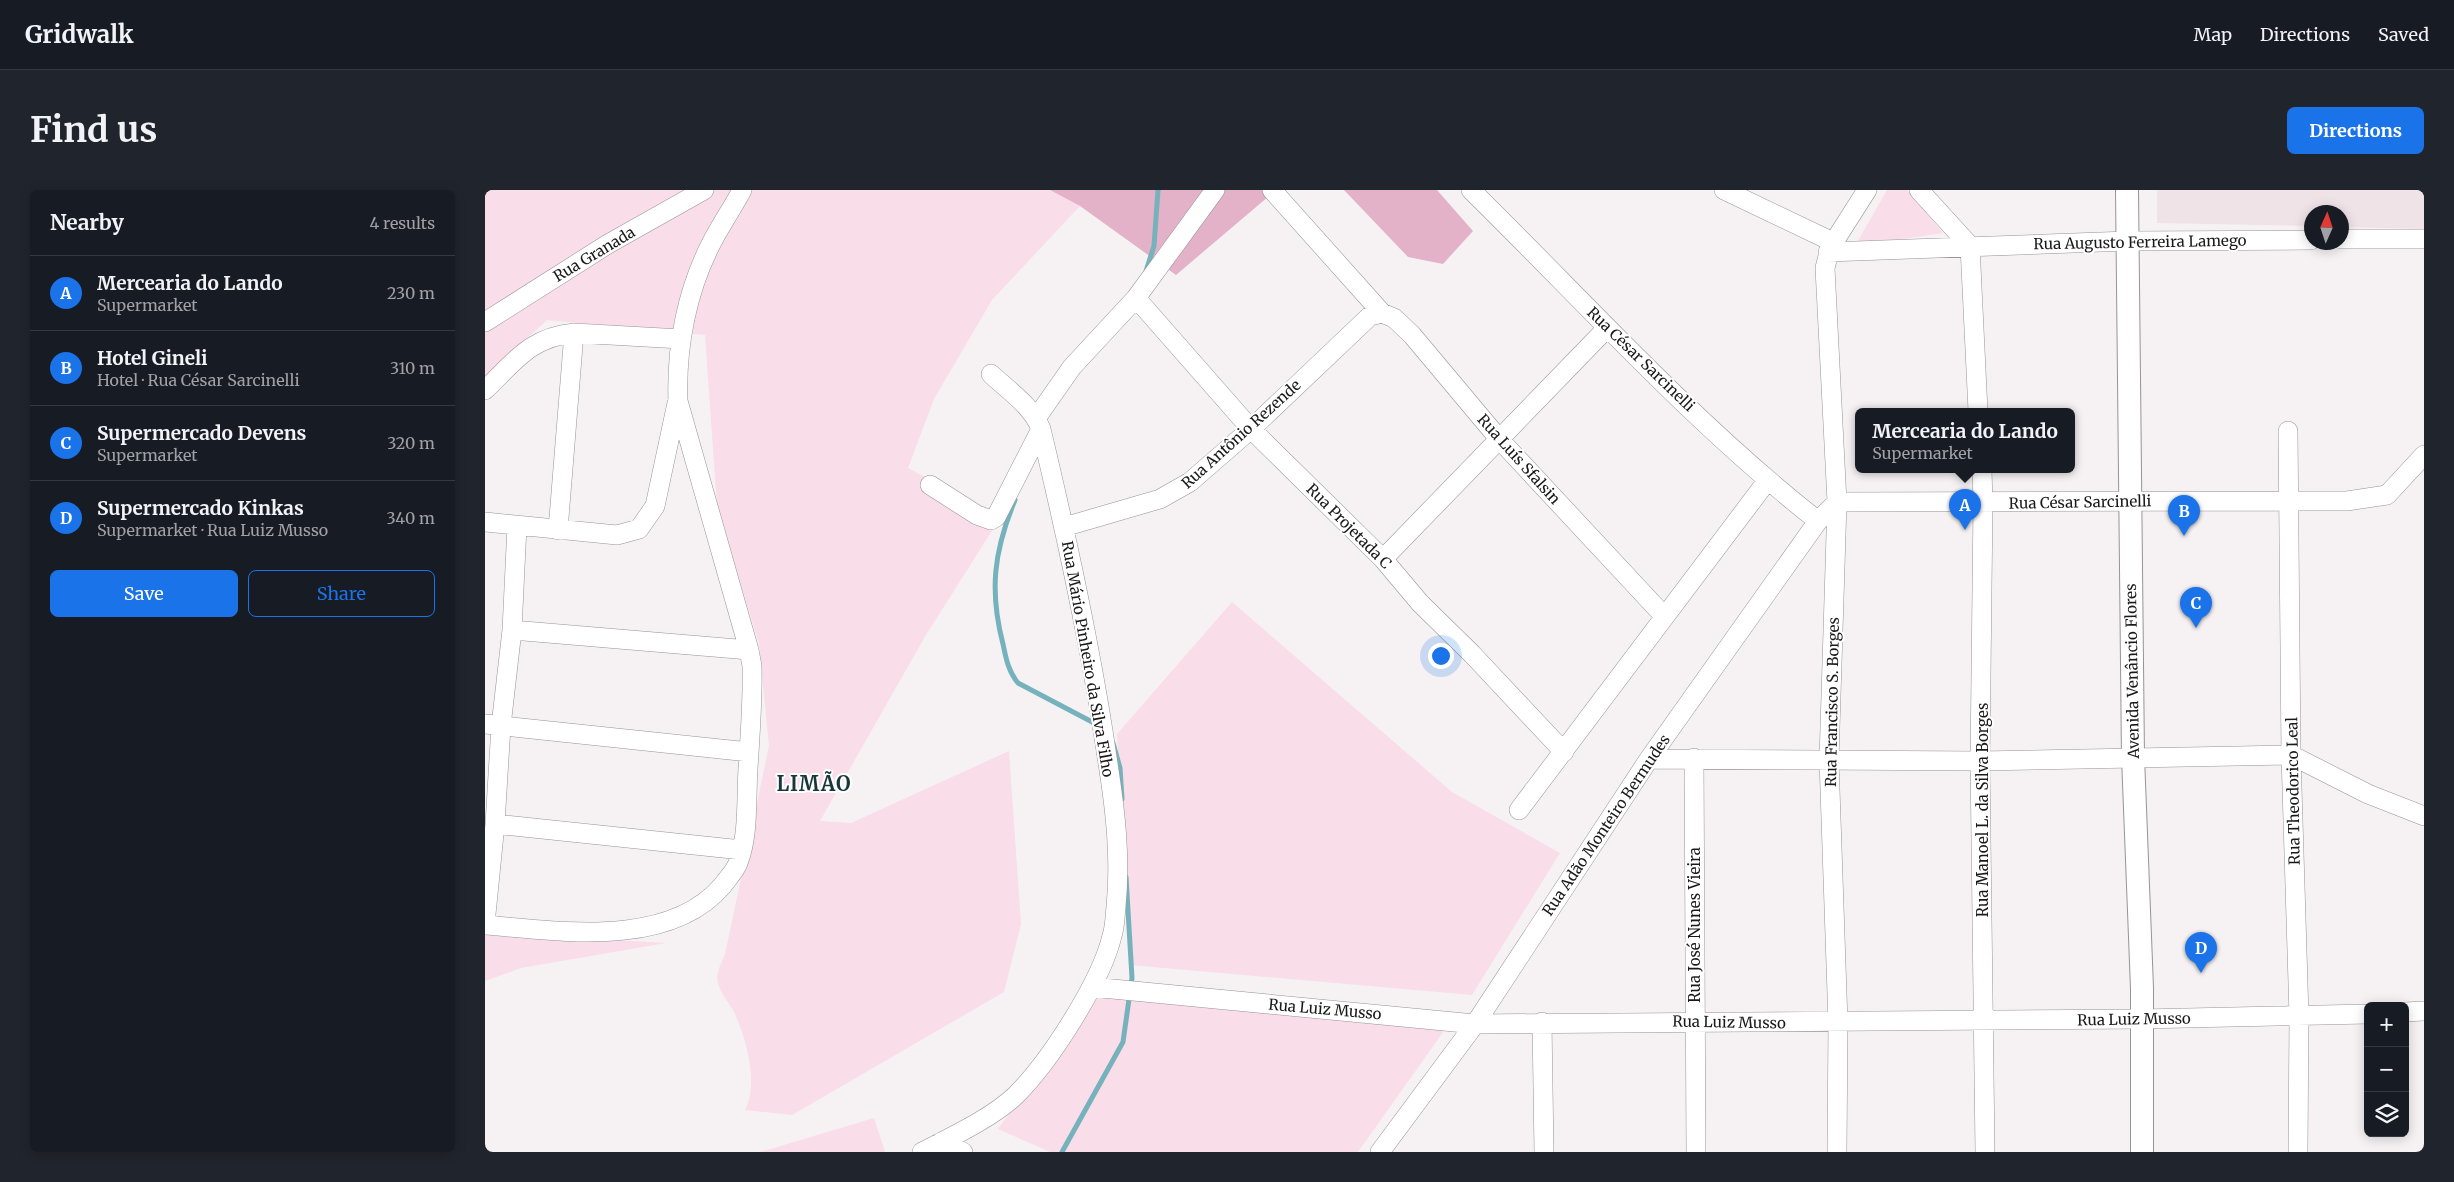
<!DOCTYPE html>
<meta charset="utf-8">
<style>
:root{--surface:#171b24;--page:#20242c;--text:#f1f3f6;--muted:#9ea1a6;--line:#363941;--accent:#1a73e8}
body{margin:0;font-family:Merriweather,serif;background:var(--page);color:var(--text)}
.controls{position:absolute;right:15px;bottom:15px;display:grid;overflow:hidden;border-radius:8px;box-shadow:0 2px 12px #0003}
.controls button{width:45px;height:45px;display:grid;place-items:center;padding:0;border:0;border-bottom:1px solid var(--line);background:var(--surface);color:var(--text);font:25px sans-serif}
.compass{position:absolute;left:1819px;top:15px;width:45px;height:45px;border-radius:50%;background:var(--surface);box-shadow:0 2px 12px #0003;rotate:3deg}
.you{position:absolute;left:955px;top:465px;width:18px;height:18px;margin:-12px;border:4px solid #fff;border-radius:50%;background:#1a73e8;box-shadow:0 0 0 8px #1a73e833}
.badge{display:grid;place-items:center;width:32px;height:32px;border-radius:50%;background:var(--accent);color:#fff;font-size:16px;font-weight:700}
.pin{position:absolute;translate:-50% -41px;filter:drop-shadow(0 1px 2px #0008)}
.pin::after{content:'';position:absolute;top:26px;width:18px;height:15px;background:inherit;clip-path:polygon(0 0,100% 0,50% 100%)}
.popup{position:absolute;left:1370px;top:218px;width:220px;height:65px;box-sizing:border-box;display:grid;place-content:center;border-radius:8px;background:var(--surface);filter:drop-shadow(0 1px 4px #0005);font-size:16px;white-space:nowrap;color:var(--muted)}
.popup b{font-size:19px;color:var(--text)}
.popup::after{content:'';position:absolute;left:50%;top:100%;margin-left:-10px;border:10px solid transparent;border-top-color:var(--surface)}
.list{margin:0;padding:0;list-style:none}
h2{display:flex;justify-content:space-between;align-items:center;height:65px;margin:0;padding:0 20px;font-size:21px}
h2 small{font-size:16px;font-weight:400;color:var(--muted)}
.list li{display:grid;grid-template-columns:32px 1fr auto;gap:15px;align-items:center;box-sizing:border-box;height:75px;padding:0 20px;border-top:1px solid var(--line)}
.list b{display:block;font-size:19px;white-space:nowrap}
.list p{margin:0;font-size:16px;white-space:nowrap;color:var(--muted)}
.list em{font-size:16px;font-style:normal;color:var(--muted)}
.actions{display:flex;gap:10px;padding:15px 20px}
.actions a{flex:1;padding:11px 0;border:1px solid var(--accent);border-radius:8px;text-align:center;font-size:18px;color:var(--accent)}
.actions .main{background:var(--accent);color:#fff}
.icon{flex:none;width:28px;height:28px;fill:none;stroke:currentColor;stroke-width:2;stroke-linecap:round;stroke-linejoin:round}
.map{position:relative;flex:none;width:1939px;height:962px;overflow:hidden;border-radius:8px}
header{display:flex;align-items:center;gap:30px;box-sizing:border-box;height:70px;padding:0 25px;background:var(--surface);border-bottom:1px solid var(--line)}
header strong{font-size:24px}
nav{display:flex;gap:28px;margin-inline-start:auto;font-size:18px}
.intro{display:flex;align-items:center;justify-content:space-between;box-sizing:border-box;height:120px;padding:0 30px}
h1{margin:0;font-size:35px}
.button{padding:12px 22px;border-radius:8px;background:var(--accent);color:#fff;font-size:18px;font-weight:700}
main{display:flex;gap:30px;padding:0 30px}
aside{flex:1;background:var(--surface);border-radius:8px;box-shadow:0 2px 12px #0003}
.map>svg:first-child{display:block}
.built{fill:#efe3e8}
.green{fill:#f9dde8}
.forest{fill:#e3b2c8}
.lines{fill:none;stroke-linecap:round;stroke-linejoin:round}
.stream{stroke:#76b2bb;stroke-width:5}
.minor-casing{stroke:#979495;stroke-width:20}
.major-casing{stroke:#979495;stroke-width:24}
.minor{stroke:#fff;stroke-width:19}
.major{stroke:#fff;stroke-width:22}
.labels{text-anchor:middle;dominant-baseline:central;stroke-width:4;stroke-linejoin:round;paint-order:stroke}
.street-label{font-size:15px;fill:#1a191a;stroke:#fff}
.district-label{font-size:20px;font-weight:bold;letter-spacing:1px;fill:#16383d;stroke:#fff}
</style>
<header>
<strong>Gridwalk</strong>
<nav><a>Map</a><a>Directions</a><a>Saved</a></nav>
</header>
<div class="intro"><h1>Find us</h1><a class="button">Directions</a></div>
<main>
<aside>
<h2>Nearby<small>4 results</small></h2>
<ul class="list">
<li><span class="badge">A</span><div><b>Mercearia do Lando</b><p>Supermarket</p></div><em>230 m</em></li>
<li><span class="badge">B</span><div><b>Hotel Gineli</b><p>Hotel · Rua César Sarcinelli</p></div><em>310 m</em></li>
<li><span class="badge">C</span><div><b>Supermercado Devens</b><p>Supermarket</p></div><em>320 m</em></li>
<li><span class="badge">D</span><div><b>Supermercado Kinkas</b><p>Supermarket · Rua Luiz Musso</p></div><em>340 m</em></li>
</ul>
<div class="actions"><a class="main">Save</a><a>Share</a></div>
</aside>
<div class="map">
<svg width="1939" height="962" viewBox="0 0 1939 962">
<rect width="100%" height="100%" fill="#f6f2f4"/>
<path class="built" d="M1672,0h267v39l-82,-2 -1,-15h-30v14l-154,-3z"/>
<path class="green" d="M0,0h565l30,16 -88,94 -58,99 -26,69 92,50 -74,117 -106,186 31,2 158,-72 12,173 -17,68 -212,123 -47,-5c14,-26 1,-74 -12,-100 -5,-8 -13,-18 -15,-27 -3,-9 4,-21 7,-29l44,-208 -10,-102 -42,-138 -12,-171 -158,-15 -62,57z
M1402,0h20l36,43 -88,13z
M747,412l220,190 108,61 -88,142 -342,-30 -13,-231z
M0,742l181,11 -145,25 -36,13z
M613,801l353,30 -93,131h-308l-52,-23z
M389,928l11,34h-125z"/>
<path class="forest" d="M565,0h226l-100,85 -96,-69z
M859,0h93l36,41 -30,33 -35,-7z"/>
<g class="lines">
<path class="stream" d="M661,81l8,-25 4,-56
M530,310c-21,51 -26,90 -12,144 3,14 5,27 15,39l78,41
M628,553l7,25 2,31
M577,962l61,-110 9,-64 -6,-101"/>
<defs>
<path id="minor" d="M787,0l110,123
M986,0c114,112 221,232 347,331
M1239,0l109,52
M1434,0l51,56
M1856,49h83
M1485,56l8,165
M1343,62l300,-11 183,-1
M651,108l115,131 132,130 37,44 52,51 92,98
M0,132l123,-78 96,-54
M0,200c30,-29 46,-53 89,-57l107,6
M552,227l35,-50 64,-69 79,-108
M1803,241l3,324 8,261 -1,136
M1497,279l1,34 -3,258 5,391
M445,295l47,30 14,5 5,-3 45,-88
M0,332l132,13 22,-6 16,-23 22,-103
M579,337l96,-28 30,-17 61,-53 119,-113 12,-3 12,5 18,17 88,105 164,176
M73,340l16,-197
M898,369l224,-231
M27,440l237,20
M0,534l264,28
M1209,568l2,394
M1164,569l331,2 311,-6 77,39 56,22
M1034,620l248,-329
M10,634l247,26
M0,734l10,-100 6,-98 11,-96 5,-104
M0,735c74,6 184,24 238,-40 5,-7 12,-14 15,-22 11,-28 8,-64 10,-94 2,-34 5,-69 4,-103l-3,-16 -71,-249c-2,-55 9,-112 35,-161 9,-17 20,-33 29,-50
M607,797l383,37 667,-5 226,-5
M1920,822l19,-1
M1057,832l2,130
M456,952l22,10
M437,962c29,-15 70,-34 94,-57 34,-34 85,-113 96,-159 3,-9 3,-20 4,-29 5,-51 -1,-99 -9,-150 -16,-110 -40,-219 -66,-328 -9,-23 -32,-38 -50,-55
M895,962l95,-128 174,-265 169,-238 19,-19 510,-1 40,-6 37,-40
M1352,962l1,-129 -9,-263 8,-258 -12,-234 5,-20 37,-58"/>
<path id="major" d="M1642,0l6,567 9,231v164"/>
</defs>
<use href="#minor" class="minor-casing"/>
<use href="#major" class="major-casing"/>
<use href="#minor" class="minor"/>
<use href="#major" class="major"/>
</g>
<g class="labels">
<g class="street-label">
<text transform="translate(1655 52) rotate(-1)">Rua Augusto Ferreira Lamego</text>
<text transform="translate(109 64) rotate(-31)">Rua Granada</text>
<text transform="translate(1156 169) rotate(44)">Rua César Sarcinelli</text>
<text transform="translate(756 244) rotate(-42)">Rua Antônio Rezende</text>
<text transform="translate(1034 269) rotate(48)">Rua Luís Sfalsin</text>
<text transform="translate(1595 312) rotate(-1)">Rua César Sarcinelli</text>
<text transform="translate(864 336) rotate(45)">Rua Projetada C</text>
<text transform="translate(603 469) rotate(80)">Rua Mário Pinheiro da Silva Filho</text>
<text transform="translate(1647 481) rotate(-91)">Avenida Venâncio Flores</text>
<text transform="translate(1347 512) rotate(-89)">Rua Francisco S. Borges</text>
<text transform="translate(1808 601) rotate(-91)">Rua Theodorico Leal</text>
<text transform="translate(1497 620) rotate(-90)">Rua Manoel L. da Silva Borges</text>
<text transform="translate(1121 635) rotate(-56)">Rua Adão Monteiro Bermudes</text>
<text transform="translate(1209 735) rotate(-90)">Rua José Nunes Vieira</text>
<text transform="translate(840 819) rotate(5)">Rua Luiz Musso</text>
<text transform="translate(1649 829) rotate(-1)">Rua Luiz Musso</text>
<text transform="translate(1244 832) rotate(1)">Rua Luiz Musso</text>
</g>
<g class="district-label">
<text x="329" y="593">LIMÃO</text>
</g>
</g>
</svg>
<div class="controls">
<button>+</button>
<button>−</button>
<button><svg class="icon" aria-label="layers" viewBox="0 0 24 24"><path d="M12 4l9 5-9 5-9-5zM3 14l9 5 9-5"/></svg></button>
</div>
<svg class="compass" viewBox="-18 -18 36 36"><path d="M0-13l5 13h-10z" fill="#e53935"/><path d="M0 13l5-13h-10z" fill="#9ea1a6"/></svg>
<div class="you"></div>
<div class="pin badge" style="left:1480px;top:340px">A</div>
<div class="popup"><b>Mercearia do Lando</b>Supermarket</div>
<div class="pin badge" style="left:1699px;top:346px">B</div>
<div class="pin badge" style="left:1711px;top:438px">C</div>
<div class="pin badge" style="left:1716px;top:783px">D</div>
</div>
</main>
